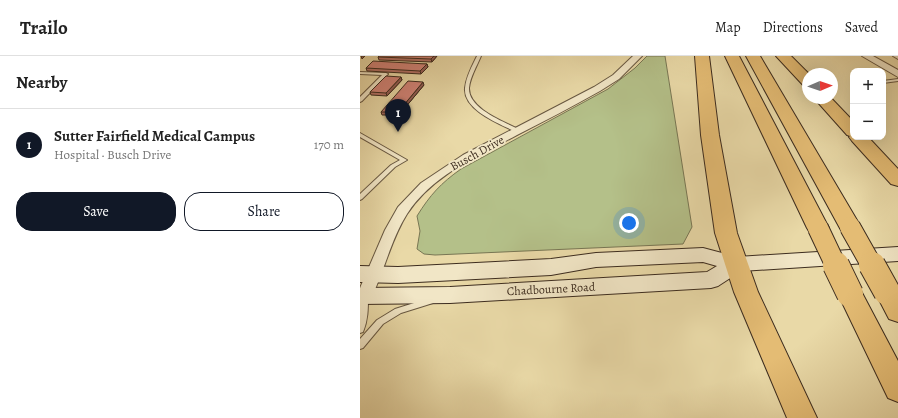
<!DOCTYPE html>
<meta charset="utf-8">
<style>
:root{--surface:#fff;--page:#f6f6f6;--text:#222;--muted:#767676;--line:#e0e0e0;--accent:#111827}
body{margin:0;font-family:Alegreya,serif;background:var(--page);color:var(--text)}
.controls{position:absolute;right:12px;top:12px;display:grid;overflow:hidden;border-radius:8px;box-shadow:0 4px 16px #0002}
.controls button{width:36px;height:36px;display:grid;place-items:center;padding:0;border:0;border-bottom:1px solid var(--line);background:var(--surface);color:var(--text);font:20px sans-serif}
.compass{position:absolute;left:442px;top:12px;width:36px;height:36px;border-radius:50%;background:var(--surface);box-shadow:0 4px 16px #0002;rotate:88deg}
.you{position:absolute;left:269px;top:167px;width:14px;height:14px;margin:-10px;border:3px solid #fff;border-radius:50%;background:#1a73e8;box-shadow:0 0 0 6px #1a73e833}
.badge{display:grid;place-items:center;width:26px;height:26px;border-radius:50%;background:var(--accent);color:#fff;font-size:13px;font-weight:700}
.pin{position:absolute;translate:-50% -33px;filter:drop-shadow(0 1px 2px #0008)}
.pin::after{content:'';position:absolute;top:21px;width:14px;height:12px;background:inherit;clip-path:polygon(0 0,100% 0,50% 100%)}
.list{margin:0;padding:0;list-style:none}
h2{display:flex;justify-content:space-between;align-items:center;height:52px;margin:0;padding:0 16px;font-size:17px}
h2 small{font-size:13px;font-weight:400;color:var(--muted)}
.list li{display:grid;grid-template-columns:26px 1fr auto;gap:12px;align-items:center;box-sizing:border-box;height:72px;padding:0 16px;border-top:1px solid var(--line)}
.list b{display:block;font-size:15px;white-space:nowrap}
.list p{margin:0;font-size:13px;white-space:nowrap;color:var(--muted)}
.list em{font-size:13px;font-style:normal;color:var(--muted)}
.actions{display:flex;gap:8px;padding:12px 16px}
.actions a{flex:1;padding:9px 0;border:1px solid var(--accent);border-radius:16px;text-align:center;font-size:14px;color:var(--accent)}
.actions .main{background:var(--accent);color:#fff}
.map{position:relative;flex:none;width:538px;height:362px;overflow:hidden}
header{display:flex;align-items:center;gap:24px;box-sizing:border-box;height:56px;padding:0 20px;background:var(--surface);border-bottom:1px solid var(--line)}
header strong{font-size:19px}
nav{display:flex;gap:22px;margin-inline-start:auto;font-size:14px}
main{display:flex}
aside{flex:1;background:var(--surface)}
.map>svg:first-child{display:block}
.green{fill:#b4c089;stroke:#787654}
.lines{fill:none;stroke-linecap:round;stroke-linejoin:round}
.lane-casing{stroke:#675741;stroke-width:2}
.street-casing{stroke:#675741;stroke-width:2}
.secondary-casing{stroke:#3c2c1f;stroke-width:2}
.highway-casing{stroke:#3c2c1f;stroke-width:2}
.lane{fill:#f1e6c6;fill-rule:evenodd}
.street{fill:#f1e6c6;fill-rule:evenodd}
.secondary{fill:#f1e6c6;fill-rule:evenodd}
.highway{fill:#e4bc74;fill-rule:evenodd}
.highway-bridge-far1-casing{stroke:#3c2c1f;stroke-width:22;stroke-linecap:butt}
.highway-bridge-casing{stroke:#3c2c1f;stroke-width:28;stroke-linecap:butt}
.highway-bridge-far1{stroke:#e4bc74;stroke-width:20}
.highway-bridge{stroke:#e4bc74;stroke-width:26}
.wall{fill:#b37166;stroke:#3c2c1f}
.shaded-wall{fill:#925c53;stroke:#3c2c1f}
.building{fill:#d08377;stroke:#3c2c1f}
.labels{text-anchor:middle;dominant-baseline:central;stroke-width:3.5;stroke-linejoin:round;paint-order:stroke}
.street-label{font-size:12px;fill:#3c2c1f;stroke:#f1e6c6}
</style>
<header>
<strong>Trailo</strong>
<nav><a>Map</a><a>Directions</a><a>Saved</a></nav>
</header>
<main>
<aside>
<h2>Nearby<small></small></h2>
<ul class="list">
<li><span class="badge">1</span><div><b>Sutter Fairfield Medical Campus</b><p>Hospital · Busch Drive</p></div><em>170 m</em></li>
</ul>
<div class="actions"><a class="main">Save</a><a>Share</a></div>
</aside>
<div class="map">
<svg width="538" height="362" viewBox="0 0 538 362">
<rect width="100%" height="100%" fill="#e9d9a7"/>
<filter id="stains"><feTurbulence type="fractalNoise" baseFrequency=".005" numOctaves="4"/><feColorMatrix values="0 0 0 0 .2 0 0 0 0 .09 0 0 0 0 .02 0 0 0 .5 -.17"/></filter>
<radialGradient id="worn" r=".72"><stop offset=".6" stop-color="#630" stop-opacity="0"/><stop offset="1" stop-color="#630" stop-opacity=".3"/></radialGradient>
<path class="green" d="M287,0h18l27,171 -9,17 -248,11 -11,-1 -7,-5 3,-18 -3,-15c13,-21 24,-33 44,-47l147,-80 27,-21z"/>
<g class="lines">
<defs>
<path id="lane" d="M117,0h4c-4,10 -11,21 -12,32 -1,21 36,34 51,42v2h-4c-16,-8 -53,-22 -51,-44 1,-11 7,-22 12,-32z
M533,0h5v3z
M0,16l26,1 2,1 -26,27 -2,1v-5l22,-22 -22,-1z
M538,23v2l-15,2v-2z
M0,77l47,27 -12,7 -33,32 -2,1v-6l31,-29 9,-5 -40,-23z
M4,237l3,1 1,2c0,13 0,24 -5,36l-3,1v-37l1,-2z
M70,242l3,1 1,2 -1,2 -32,10 -18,11 -20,24 -3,1v-10l17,-19 18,-11z"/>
<path id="street" d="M273,0h9l-23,23 -19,12c-27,15 -55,30 -83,44 -39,21 -85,40 -110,79 -17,27 -23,59 -37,86l-6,2 -4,-1v-13l25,-58 13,-23 23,-24 42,-28 131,-68 19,-12z
M502,0h11l25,14v7z"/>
<path id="secondary" d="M538,191v14l-157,10 -23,15 -7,2 -261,15 -90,1v-16l90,-1 257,-15 10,-6 -14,-4 -107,5 -45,8 -153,8 -38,-1v-16l38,1 153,-8 45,-6 107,-5 34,9z"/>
<path id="highway" d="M335,0h14l10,79 18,98 21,59 59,126h-30l-53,-126 -19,-59 -14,-98z
M365,0h14l90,172 -3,5 -8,2 -8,-2 -3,-5z
M386,0h14l101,171 -3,5 -8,2 -8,-2z
M416,0h15l18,18 -1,13 -5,-2z
M454,42h17l22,23v16h15l30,32v17l-7,-2 -39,-43 -3,-4 1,-1 -3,-1z
M527,226l9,3 2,4v33l-9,-3 -14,-27 3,-7z
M490,228l9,3 39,74v41l-10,-4 -50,-104 3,-7z"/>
</defs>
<use href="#lane" class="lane-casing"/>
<use href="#street" class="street-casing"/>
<use href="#secondary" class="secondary-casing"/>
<use href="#highway" class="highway-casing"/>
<use href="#lane" class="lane"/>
<use href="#street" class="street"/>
<use href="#secondary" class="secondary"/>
<use href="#highway" class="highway"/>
<defs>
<path id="highway-bridge-far1" d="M490,171l22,39
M458,172l18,38"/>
<path id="highway-bridge" d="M476,209l14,29
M512,209l15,27"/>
</defs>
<use href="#highway-bridge-far1" class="highway-bridge-far1-casing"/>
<use href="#highway-bridge" class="highway-bridge-casing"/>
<use href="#highway-bridge-far1" class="highway-bridge-far1"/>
<use href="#highway-bridge" class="highway-bridge"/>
</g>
<path class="wall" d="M19,0h58l-5,6 -53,-2 -1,-3z
M67,8l1,3 -7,7 -54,-3 -1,-3z
M41,21l1,3 -15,16 -16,-1 -1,-3z
M64,29l-25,30h-17l-1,-3z"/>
<path class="shaded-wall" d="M1,0h4l-3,3z
M74,0h3l-5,6 -1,-3z
M67,8l1,3 -7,7 -1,-3z
M41,21l1,3 -15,16 -1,-3z
M63,26l1,3 -25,30 -1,-3z"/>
<path class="building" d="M19,0h55l-3,3 -53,-2z
M13,5l54,3 -7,7 -54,-3z
M26,20l15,1 -15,16 -16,-1z
M48,25l15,1 -25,30h-17z"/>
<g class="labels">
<g class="street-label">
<text transform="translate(117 97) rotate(-29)">Busch Drive</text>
<text transform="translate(191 233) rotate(-3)">Chadbourne Road</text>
</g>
</g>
<rect width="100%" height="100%" filter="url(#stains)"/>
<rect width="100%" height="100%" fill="url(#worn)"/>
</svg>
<div class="controls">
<button>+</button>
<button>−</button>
</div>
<svg class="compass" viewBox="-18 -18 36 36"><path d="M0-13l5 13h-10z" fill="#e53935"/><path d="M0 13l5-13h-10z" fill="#767676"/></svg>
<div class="you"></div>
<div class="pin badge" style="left:38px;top:76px">1</div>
</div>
</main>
